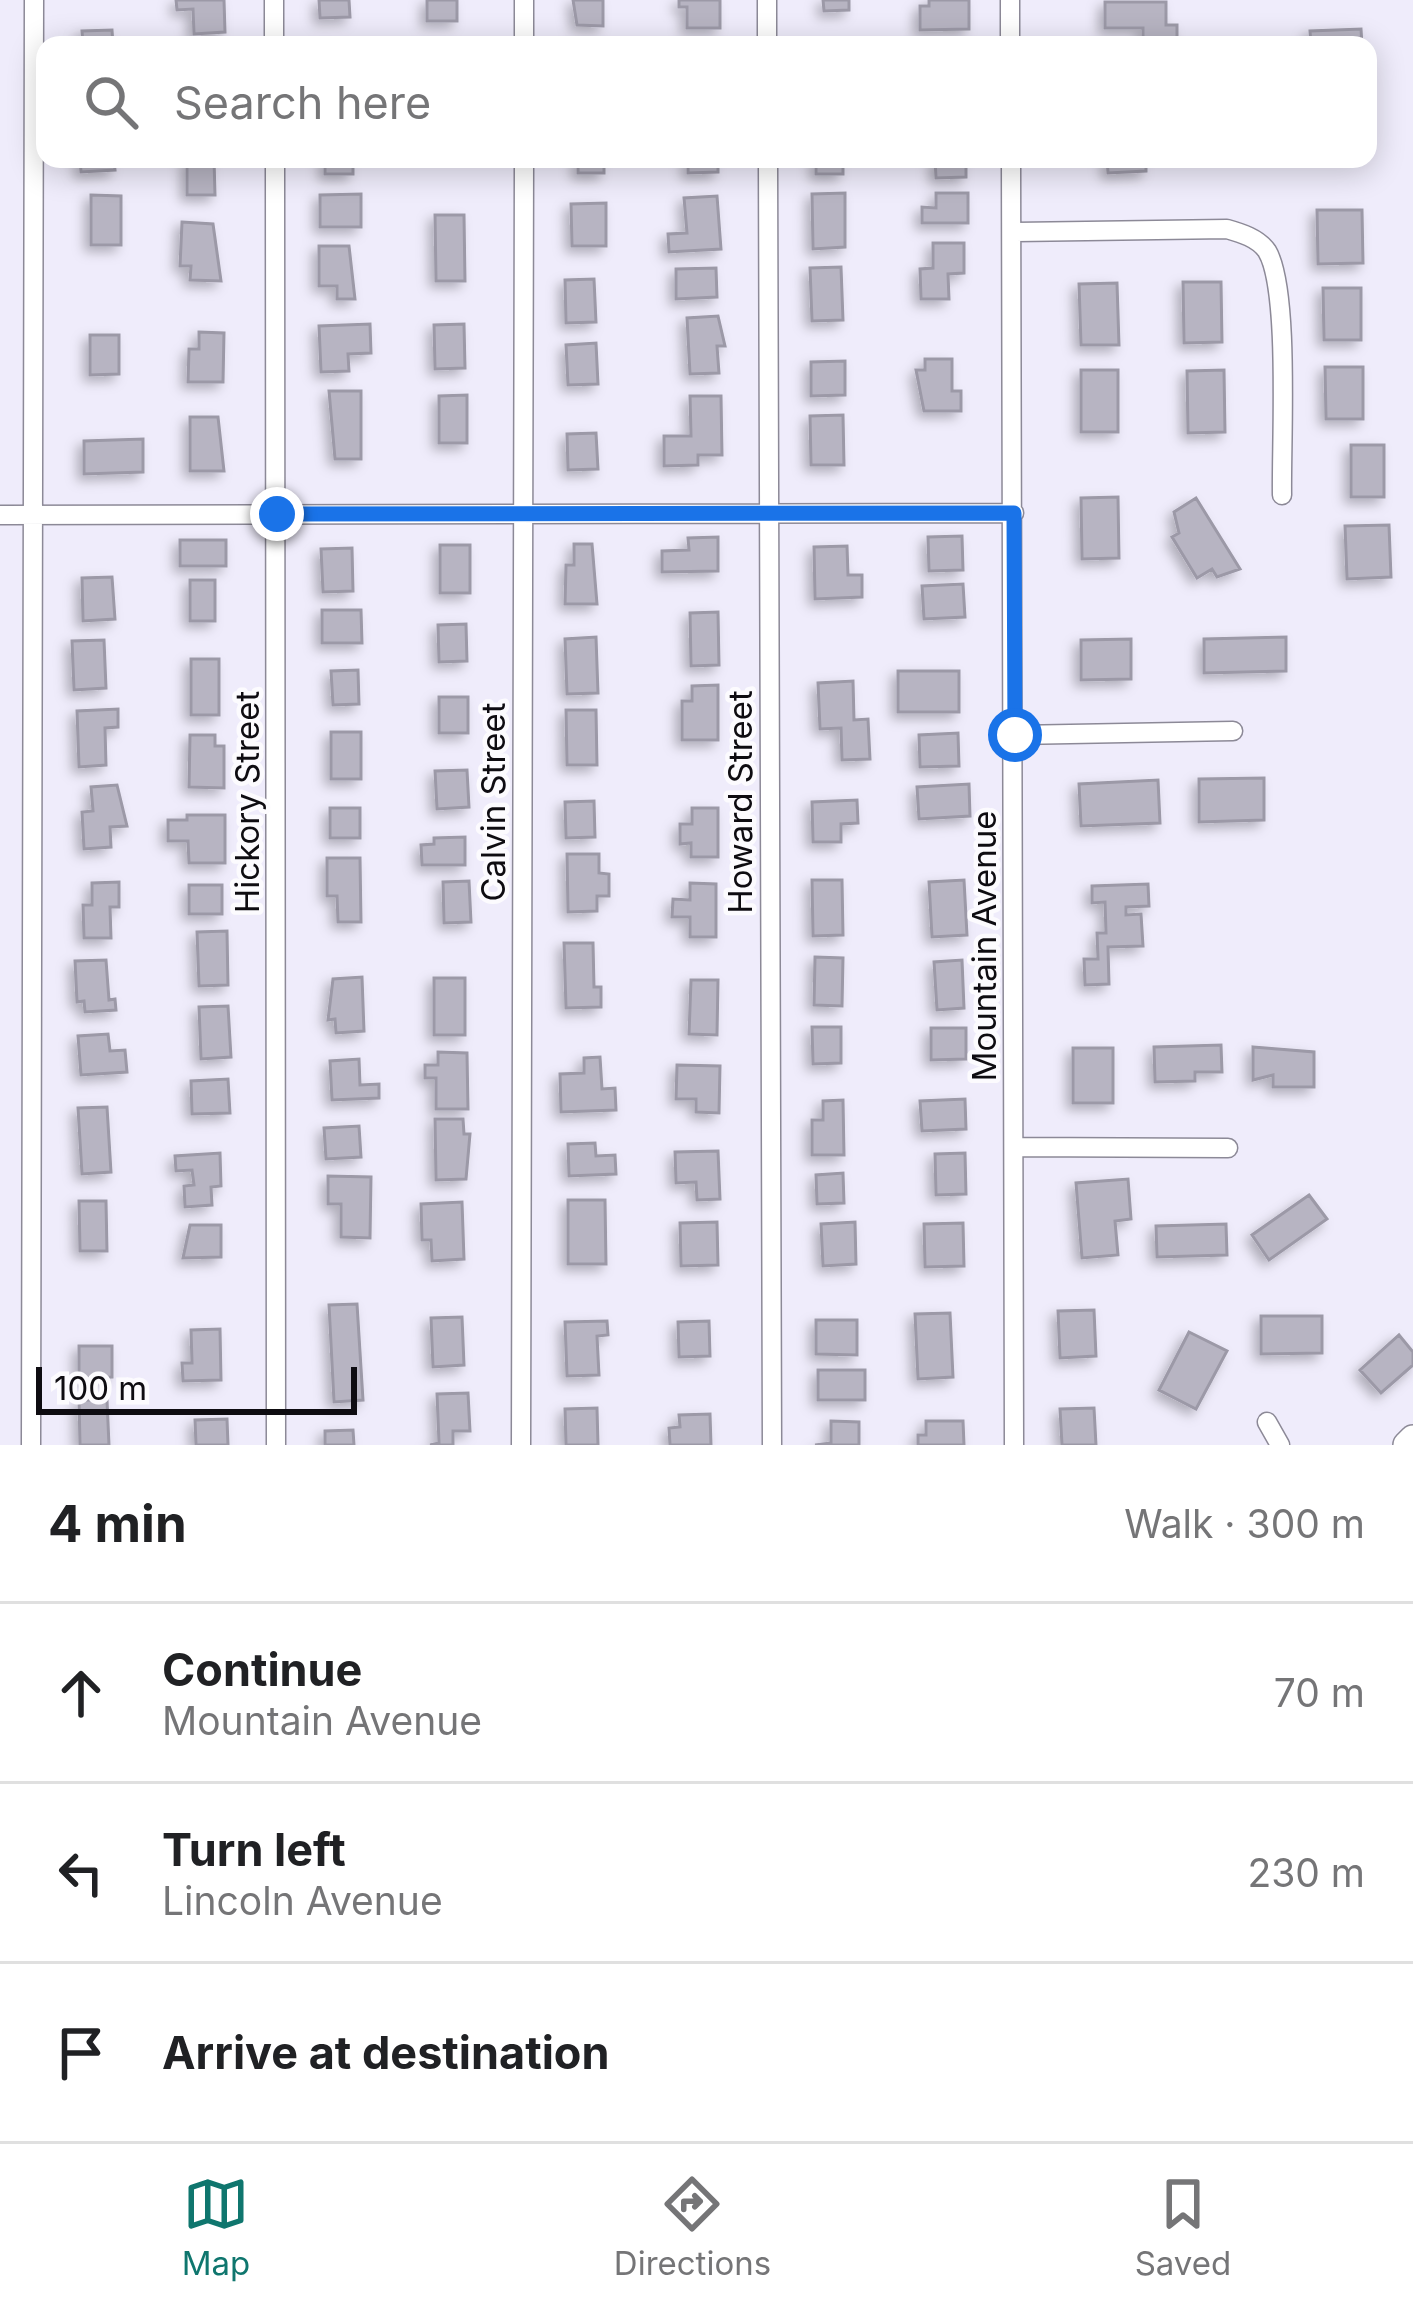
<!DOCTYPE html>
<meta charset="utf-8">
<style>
:root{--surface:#fff;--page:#f6f6f6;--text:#202124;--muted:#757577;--line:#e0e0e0;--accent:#0f766e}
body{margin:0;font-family:Inter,sans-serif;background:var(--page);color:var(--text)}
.scale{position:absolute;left:36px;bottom:30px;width:321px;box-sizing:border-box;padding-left:12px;border:6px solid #0e0c11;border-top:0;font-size:33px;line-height:42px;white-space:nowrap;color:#0e0c11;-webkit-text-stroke:9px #fcfbfe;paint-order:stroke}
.stop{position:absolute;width:36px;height:36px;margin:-27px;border:9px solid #1a73e8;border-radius:50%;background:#fff}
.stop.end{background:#1a73e8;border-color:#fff;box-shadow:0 3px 12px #0008}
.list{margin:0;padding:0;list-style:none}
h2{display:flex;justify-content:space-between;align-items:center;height:156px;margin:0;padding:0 48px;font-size:51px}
h2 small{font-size:39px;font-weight:400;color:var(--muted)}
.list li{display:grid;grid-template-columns:78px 1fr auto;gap:36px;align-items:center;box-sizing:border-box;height:180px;padding:0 48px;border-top:3px solid var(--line)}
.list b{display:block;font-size:45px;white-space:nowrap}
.list p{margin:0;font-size:39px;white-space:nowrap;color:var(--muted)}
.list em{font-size:39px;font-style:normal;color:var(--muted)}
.icon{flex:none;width:66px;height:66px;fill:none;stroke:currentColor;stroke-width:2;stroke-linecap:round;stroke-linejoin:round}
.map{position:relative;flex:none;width:1413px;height:1445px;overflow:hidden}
.search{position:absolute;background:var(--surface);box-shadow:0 6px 30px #0003;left:36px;right:36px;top:36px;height:132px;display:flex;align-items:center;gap:30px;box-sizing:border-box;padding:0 42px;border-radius:24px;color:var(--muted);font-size:45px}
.sheet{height:696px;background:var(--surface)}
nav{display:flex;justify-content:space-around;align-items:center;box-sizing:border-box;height:168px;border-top:3px solid var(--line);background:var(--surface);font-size:33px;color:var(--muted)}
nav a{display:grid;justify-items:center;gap:6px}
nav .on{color:var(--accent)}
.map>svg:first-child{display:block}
.building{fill:#b7b4c2;stroke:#9c99a7;stroke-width:3;filter:url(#shadow)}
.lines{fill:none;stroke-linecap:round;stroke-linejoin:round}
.minor-casing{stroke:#8c8997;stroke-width:21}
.secondary-casing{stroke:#8c8997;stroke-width:30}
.minor{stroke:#fff;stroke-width:18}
.secondary{stroke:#fff;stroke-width:27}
.route{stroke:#1a73e8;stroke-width:15}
.labels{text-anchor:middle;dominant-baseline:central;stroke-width:9;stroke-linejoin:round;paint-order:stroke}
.street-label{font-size:33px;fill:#0e0c11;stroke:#fcfbfe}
</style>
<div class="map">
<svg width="1413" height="1445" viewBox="0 0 1413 1445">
<defs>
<filter id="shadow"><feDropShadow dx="-5.5" dy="5.5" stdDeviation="6" flood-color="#0004"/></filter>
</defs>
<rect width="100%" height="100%" fill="#efecfb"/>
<path class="building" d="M176,0h48l1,32 -31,2 -1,-25 -16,1z
M319,0h30l1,17 -30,1z
M427,0h30v21h-30z
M573,0h30v26l-26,-1z
M679,0h41v28h-33v-21h-8z
M823,0h26v10l-25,1z
M929,0h40v29l-49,1v-24h9z
M1105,2h61v23h11v20h-34v-17h-38z
M1361,29l1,16h-51l-1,-14z
M112,30l1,15h-30l-1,-14z
M80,159h34l1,11 -34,2z
M187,159h27l1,36h-28z
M325,159h28v15h-28z
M578,159h26v14h-26z
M688,159h30v13l-30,1z
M816,159h27v15h-27z
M935,159h31v18l-30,1z
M1107,159h39v12l-38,2z
M845,193v54l-32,2 -1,-55z
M936,193h32v30h-46v-16l14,1z
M361,194v33h-41v-32z
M91,195l30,1v49h-30z
M717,196l4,53 -52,3 -1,-18 19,-1 -3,-35z
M606,203v43h-34l-1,-42z
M1317,210h45l1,53 -45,1z
M435,215h29l1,66h-29z
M182,222l31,2 8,57 -31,-1 1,-14h-11z
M933,243h31v30l-16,1 1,25h-28l-1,-30 13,-1z
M319,246h30l6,53h-18v-13h-18z
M841,267l2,53 -31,1 -2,-53z
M716,268l1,29 -41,2v-30z
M594,279l2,43 -30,1 -1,-43z
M1183,282h38l1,60 -38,1z
M1117,283l2,62h-38l-2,-61z
M1323,288h38v52h-37z
M718,316l7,30h-8l2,27 -29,1 -3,-56z
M370,324l1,29 -23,1 1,17 -28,1 -2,-46z
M464,324l1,44 -30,1 -1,-44z
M199,332l25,1 -1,49h-35l1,-33h10z
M90,335h29v39l-29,1z
M596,343l2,41 -30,1 -2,-40z
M925,359h27v32h9v20h-37l-8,-41h9z
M845,361v34l-34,1v-34z
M1325,367h38v52h-37z
M1081,370h37v62h-37z
M1224,370l1,62 -37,1 -1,-62z
M329,391h32v68h-26z
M467,395v48h-28v-47z
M690,396h31l1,59h-24v10l-34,1v-30h27z
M843,415l1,50h-33l-1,-49z
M190,417h28l6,54h-34z
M596,433l2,36 -30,1 -1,-36z
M143,439v33l-59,2v-33z
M1351,445h33v52h-33z
M1118,497l1,61 -37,1 -1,-61z
M1196,498l44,71 -23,8 -5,-8 -15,9 -25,-41 7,-4 -5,-21z
M1389,525l2,52 -44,2 -2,-53z
M962,536l1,34 -34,1 -1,-34z
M718,537v34l-56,1v-21l27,-1 -1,-12z
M180,540h46v26h-46z
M574,544h18l5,60h-32l1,-39h8z
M440,545h30v48h-30z
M847,546l1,29h14v22l-47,2 -1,-52z
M352,548l1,43 -30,1 -2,-43z
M112,577l3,42 -32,2 -1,-43z
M190,580h25v41h-25z
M963,584l2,33 -41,2 -2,-33z
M322,610h39l1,33h-40z
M718,612l1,53 -28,1 -1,-53z
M466,624l1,37 -28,1 -1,-37z
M596,637l2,56 -31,1 -2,-55z
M1286,637v34l-82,2v-34z
M1131,639v40l-50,1v-40z
M104,640l2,48 -32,2 -2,-49z
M191,659h28v56h-28z
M358,670l1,34 -26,1 -2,-34z
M898,671h61v41h-61z
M853,681l1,39 14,-1 2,40 -28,1 -1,-32 -21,1 -2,-46z
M718,685v55h-36v-39h10v-15z
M439,697h29v36h-29z
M118,709v18l-13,1 1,37 -27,2 -2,-56z
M566,710h30l1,55h-30z
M331,732h30v47h-30z
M958,733l1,33 -39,1 -1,-32z
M190,735h25v11h9v42l-35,-1z
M467,770l2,37 -32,2 -2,-38z
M1264,778v42l-65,2v-43z
M1158,780l2,43 -79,3 -2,-42z
M969,784l1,32 -51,3 -2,-32z
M117,785l10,41 -17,1 1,20 -27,2 -2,-37 11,-1 -2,-24z
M857,800l1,23 -17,1v18h-28l-1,-40z
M594,801l1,36 -29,1 -1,-36z
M330,808h30v30h-30z
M692,808h26v49h-27v-14l-11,1v-20h12z
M187,815h38v48h-36l-1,-22h-20v-21h19z
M465,837v28h-43l-1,-20 13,-1v-6z
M567,854h32v19l10,1v22h-12v15l-29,1z
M327,858h33l1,64h-23l-1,-26h-10z
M812,880h30l1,55 -30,1z
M964,880l3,55 -35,2 -3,-55z
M469,881l2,41 -27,1 -1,-41z
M119,882v25h-9l1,31h-27l-1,-33h9v-22z
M690,883l26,1v53h-26v-20h-18l1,-18 17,1z
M1148,884l1,22 -23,1v8l15,-1 2,32 -35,1 1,37 -24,1 -1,-26h14l-1,-26h9l-1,-31 -13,1v-17z
M189,885h33v29h-33z
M227,931l1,54 -29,1 -2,-54z
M564,943h29l1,44h7v20l-35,1z
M815,957l28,1 -1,48 -28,-1z
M106,960l3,40 6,-1 1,11 -31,2 -1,-11 -7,1 -2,-41z
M962,960l2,48 -27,2 -3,-48z
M362,977l2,54 -28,2 -1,-14 -7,1 5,-41z
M434,978h31v57h-31z
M691,980h27l-1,55 -28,-1z
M228,1006l3,51 -30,2 -2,-52z
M812,1027h29v36l-28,1z
M931,1028h35v31l-35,1z
M108,1034l2,17 15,-1 2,22 -46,3 -3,-39z
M1221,1045l1,27h-27v9l-40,1 -1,-35z
M1253,1047l61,5v35h-41v-12l-20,5z
M1073,1048h40v55h-40z
M438,1052l29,1 1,56h-32v-31h-11v-13h13z
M600,1057l2,32 13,-1 1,22 -55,2 -1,-38 24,-1v-15z
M359,1059l1,26 19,-1v14l-47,2 -2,-39z
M677,1065l43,1 -1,47 -23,-1v-13h-20z
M228,1079l2,34 -38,1 -1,-33z
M965,1099l1,30 -44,2 -2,-30z
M843,1100l1,55h-32v-35h11v-19z
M107,1107l4,65 -29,2 -4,-66z
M435,1119h28l1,15h6l-4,45 -30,1z
M359,1126l2,31 -35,2 -2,-31z
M595,1143l1,13 19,-1 1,19 -47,2 -1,-32z
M718,1151l2,48 -23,1 -1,-18 -20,1 -1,-31z
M220,1153l1,33 -10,1 1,18 -27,2 -1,-21 10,-1 -2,-15 -16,1 -1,-15z
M965,1153l1,41 -30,1 -1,-41z
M843,1173l1,30 -27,1 -1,-29z
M328,1176l43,1 -1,61 -29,-1v-33h-13z
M1128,1179l3,40 -16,2 3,34 -36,3 -6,-75z
M1309,1195l18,24 -58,41 -17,-25z
M568,1200h37l1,64h-38z
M79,1201h27l1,50h-27z
M462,1202l2,57 -32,2 -1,-21h-9l-1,-36z
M717,1222l1,43 -37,1 -1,-43z
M855,1222l1,42 -33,2 -2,-42z
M963,1223l1,43 -39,1 -1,-43z
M1226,1224l1,31 -70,2 -1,-31z
M190,1225h31v32l-38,1z
M357,1304l6,96 -29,2 -5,-97z
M1094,1310l2,46 -36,2 -2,-47z
M950,1313l3,64 -35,2 -3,-65z
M1261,1316h61v37l-61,1z
M462,1317l2,48 -31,2 -2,-49z
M816,1320h41v35l-41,-1z
M607,1321l1,14 -11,1 2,39 -32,1 -2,-54z
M709,1321l1,35 -31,1 -1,-35z
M220,1329l1,51 -38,1 -1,-18h10l-1,-33z
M1189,1332l38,19 -31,58 -37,-19z
M1399,1335l14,17v13l-32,28 -21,-23z
M79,1346h33v31l-33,1z
M818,1370h47v30h-47z
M468,1393l2,38h-17v14h-23l9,-2 -2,-49z
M79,1400h28l2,45h-29z
M597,1408l1,37h-32l-1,-36z
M1094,1408l2,37h-34l-2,-36z
M710,1414l1,31h-41l-1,-17 11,-1 -1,-12z
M227,1419l1,26h-32l-1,-25z
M831,1421l28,1v23h-44l16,-2z
M926,1421h37l1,24h-46v-10h8z
M353,1430l1,15h-29v-14z"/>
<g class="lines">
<defs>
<path id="minor" d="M274,0v45
M767,0v45
M1010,0v45
M524,45v-45
M275,159l1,1286
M768,159l4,1286
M1011,159l3,1286
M1012,232l215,-3c14,4 31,9 40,22 23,38 14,193 15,244
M0,515l1014,-2
M1015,735l218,-4
M1014,1147l214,1
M1267,1422l13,23
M31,1445l3,-1445
M521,1445l3,-1286"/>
<path id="secondary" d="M1407,1445l6,-6"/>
</defs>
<use href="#minor" class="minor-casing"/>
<use href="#secondary" class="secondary-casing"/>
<use href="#minor" class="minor"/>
<use href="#secondary" class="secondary"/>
</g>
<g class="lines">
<path class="route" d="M277,514l737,-1 1,222"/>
</g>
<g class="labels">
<g class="street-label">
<text transform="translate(247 802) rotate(-90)">Hickory Street</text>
<text transform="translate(493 802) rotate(-90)">Calvin Street</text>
<text transform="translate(740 802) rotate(-90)">Howard Street</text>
<text transform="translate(984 946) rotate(-90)">Mountain Avenue</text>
</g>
</g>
</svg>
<div class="scale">100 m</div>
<div class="stop" style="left:1015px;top:735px"></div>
<div class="stop end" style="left:277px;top:514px"></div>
<div class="search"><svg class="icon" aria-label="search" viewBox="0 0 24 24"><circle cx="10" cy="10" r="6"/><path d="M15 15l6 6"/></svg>Search here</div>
</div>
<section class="sheet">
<h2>4 min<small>Walk · 300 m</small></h2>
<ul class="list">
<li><svg class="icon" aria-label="ahead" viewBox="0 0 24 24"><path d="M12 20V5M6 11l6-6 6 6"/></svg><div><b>Continue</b><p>Mountain Avenue</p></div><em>70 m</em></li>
<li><svg class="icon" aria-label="left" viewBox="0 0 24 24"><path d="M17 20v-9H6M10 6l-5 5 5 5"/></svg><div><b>Turn left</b><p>Lincoln Avenue</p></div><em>230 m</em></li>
<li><svg class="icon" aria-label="arrive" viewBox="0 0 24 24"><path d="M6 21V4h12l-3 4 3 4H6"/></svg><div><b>Arrive at destination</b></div></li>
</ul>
</section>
<nav>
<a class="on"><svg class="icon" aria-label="map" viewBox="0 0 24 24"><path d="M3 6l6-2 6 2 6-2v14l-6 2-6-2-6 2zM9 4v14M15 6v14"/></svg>Map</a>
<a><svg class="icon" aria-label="directions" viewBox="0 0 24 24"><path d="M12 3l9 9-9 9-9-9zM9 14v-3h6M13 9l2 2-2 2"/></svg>Directions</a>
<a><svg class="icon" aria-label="saved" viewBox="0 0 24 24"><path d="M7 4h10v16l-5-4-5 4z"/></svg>Saved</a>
</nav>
